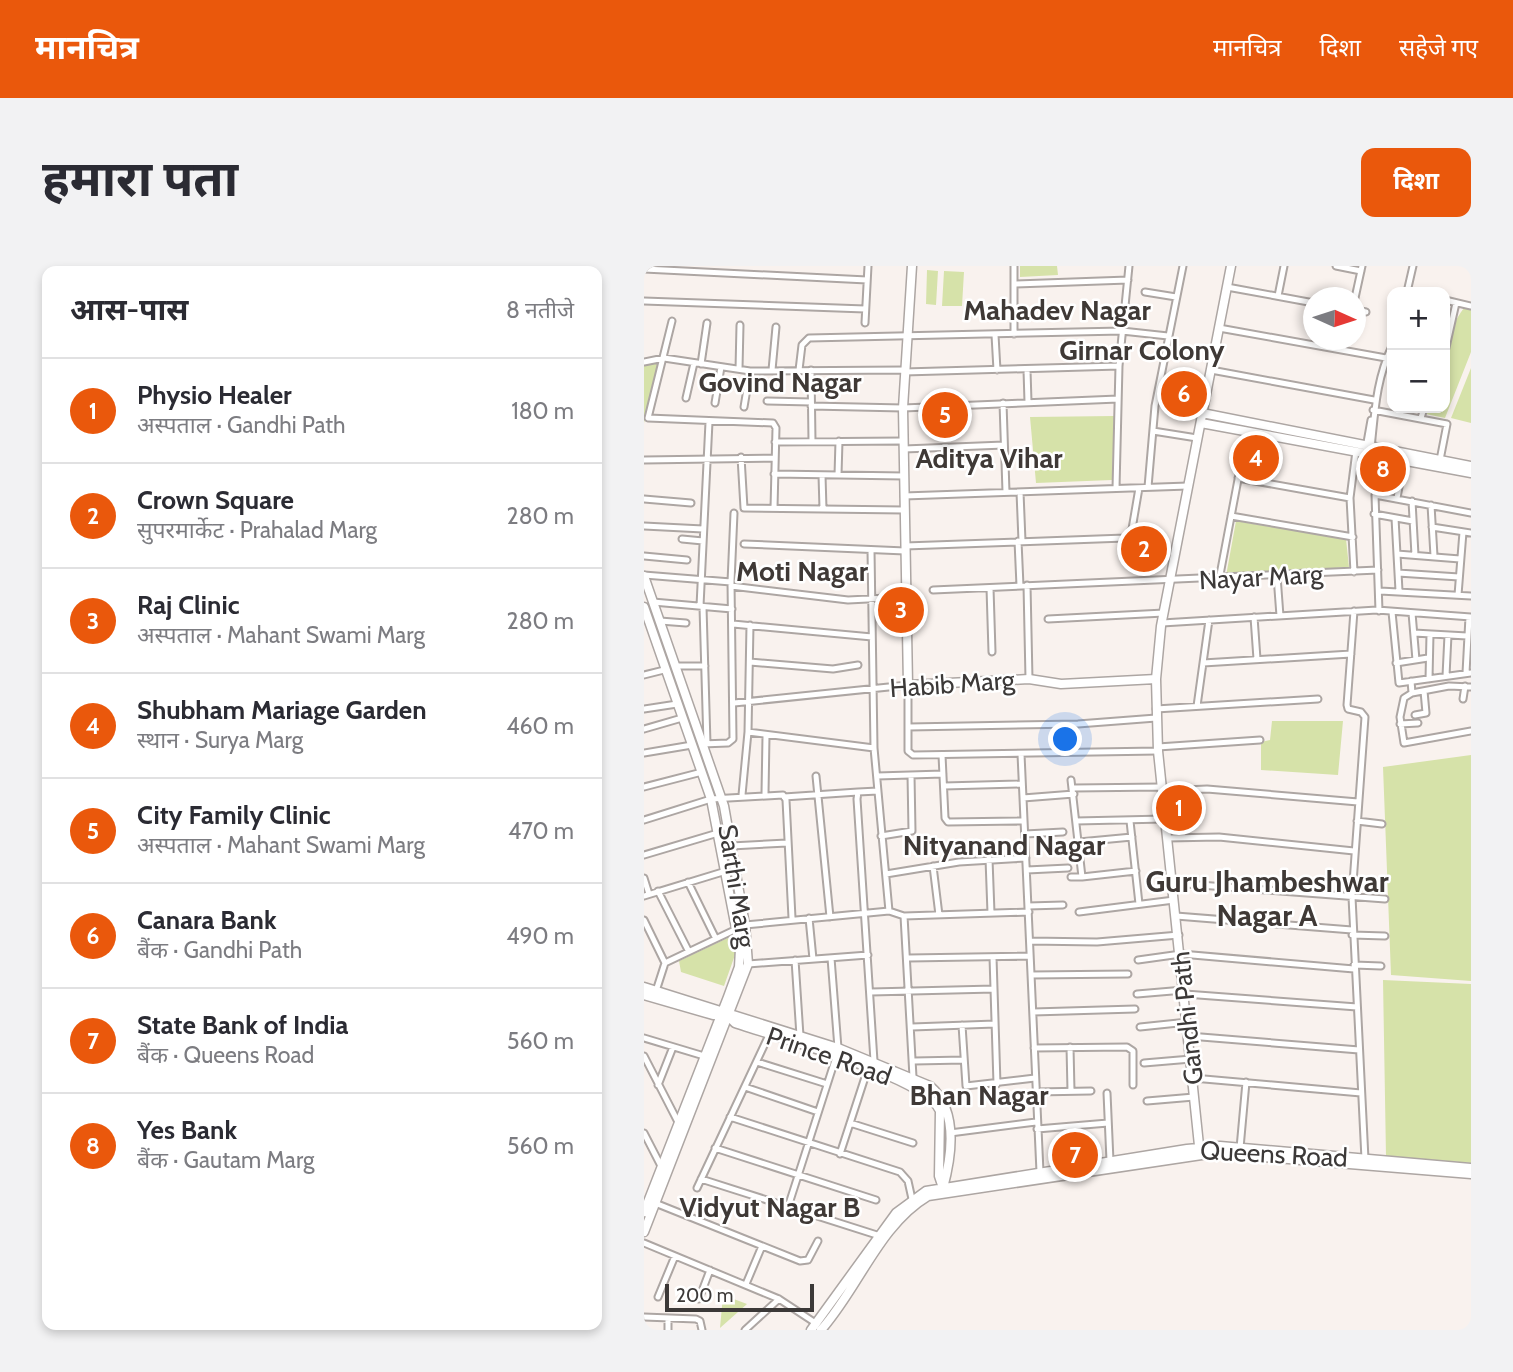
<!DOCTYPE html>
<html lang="hi">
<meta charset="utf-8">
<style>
:root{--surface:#fff;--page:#f2f2f3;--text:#2b2b33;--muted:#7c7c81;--line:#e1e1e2;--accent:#ea580c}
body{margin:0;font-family:Cabin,"Noto Sans Devanagari",sans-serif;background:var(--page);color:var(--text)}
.controls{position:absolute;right:21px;top:21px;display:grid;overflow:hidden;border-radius:14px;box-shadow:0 4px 10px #0003}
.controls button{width:63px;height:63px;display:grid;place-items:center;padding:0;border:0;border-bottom:2px solid var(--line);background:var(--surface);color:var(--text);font:35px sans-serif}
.compass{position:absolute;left:659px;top:21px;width:63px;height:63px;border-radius:50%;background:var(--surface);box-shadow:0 4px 10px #0003;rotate:93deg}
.scale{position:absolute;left:21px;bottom:18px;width:149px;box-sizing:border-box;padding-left:7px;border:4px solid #3c3938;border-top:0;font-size:19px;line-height:24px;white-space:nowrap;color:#3c3938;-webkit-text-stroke:5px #fff;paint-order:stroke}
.you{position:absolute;left:422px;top:474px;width:24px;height:24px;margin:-18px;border:5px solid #fff;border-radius:50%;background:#1a73e8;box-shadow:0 0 0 10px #1a73e833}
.badge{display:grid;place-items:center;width:46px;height:46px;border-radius:50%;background:var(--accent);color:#fff;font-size:23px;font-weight:700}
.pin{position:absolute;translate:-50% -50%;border:4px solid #fff;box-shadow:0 2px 7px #0006}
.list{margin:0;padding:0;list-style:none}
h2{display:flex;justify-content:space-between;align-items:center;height:91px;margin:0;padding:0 28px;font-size:30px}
h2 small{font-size:23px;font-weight:400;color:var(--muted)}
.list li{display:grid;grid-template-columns:46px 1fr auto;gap:21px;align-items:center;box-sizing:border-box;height:105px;padding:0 28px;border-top:2px solid var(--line)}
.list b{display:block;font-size:26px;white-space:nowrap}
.list p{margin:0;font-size:23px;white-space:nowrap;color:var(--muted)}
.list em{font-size:23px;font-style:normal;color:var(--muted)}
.map{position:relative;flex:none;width:827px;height:1064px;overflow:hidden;border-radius:14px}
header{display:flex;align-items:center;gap:42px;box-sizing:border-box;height:98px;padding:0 35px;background:var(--accent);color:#fff}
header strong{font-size:33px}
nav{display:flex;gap:38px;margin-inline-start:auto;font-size:24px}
.intro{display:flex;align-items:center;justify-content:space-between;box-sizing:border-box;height:168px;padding:0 42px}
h1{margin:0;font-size:49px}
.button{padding:18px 32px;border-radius:14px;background:var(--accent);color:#fff;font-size:24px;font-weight:700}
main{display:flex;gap:42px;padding:0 42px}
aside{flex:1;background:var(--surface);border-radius:14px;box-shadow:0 4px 10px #0003}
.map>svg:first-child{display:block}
.green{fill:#d6e2a9}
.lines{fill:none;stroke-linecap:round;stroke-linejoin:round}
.street-casing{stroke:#ada6a3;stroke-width:9}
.secondary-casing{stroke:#ada6a3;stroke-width:11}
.street{stroke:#fff;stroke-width:5}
.secondary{stroke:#fff;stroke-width:8}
.labels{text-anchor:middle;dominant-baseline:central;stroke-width:5;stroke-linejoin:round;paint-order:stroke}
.street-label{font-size:26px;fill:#3c3938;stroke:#fff}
.neighbourhood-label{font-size:28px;font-weight:bold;fill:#3f3936;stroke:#fff}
.quarter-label{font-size:30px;font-weight:bold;fill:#3f3936;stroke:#fff}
</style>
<header>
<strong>मानचित्र</strong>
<nav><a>मानचित्र</a><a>दिशा</a><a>सहेजे गए</a></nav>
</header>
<div class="intro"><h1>हमारा पता</h1><a class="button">दिशा</a></div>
<main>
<aside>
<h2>आस-पास<small>8 नतीजे</small></h2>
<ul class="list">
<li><span class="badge">1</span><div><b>Physio Healer</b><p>अस्पताल · Gandhi Path</p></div><em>180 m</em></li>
<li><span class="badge">2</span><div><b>Crown Square</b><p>सुपरमार्केट · Prahalad Marg</p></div><em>280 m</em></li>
<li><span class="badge">3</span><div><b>Raj Clinic</b><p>अस्पताल · Mahant Swami Marg</p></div><em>280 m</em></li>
<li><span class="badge">4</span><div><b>Shubham Mariage Garden</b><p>स्थान · Surya Marg</p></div><em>460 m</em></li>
<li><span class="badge">5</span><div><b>City Family Clinic</b><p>अस्पताल · Mahant Swami Marg</p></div><em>470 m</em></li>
<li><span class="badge">6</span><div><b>Canara Bank</b><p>बैंक · Gandhi Path</p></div><em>490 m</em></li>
<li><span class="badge">7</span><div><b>State Bank of India</b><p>बैंक · Queens Road</p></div><em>560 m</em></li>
<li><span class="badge">8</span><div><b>Yes Bank</b><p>बैंक · Gautam Marg</p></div><em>560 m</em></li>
</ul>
</aside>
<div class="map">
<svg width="827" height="1064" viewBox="0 0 827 1064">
<rect width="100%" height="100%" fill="#f9f2ee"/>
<path class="green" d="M376,0h37l1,9 -38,2z
M283,4l11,1 -2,34 -10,-1z
M300,5l20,1 -2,34h-20z
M820,42l7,2v42l-26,66 -19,-4 2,-6h17c0,-32 -2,-74 19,-100z
M16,96l-16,61v-57z
M827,102v55l-20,-5z
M470,150l-2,64 -76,3 -6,-66z
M592,255l110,18 3,28 -123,9z
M628,455h71l-5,54 -77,-5v-28l9,-2z
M827,489v226l-80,-6 -8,-208z
M90,669l2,17 -12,34 -43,-14 -2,-11z
M739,714l88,4v179l-85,-7z
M79,1029l24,9 -27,24z"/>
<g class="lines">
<defs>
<path id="street" d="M370,0v68
M692,0l25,5
M0,3l223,11
M371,18l113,-4
M583,21l87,16
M501,26l31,5
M763,26l6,-26
M634,30l6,-30
M711,32l7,-32
M801,34l26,6
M0,35l221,8
M712,44l10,2
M28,55l-24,97 125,5 3,5 -2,80
M221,57l3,-57
M575,62l167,30
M351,69l2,35
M801,86l11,-49
M0,96l20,-4 86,13 154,-1
M57,98l6,-41
M95,103l1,-44
M128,104l4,-43
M155,104l3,-25 7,-7 313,-7 46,5
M167,104l1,71
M383,104l1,32
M567,104l163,30
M260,106l215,-6
M42,132l8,-35
M123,135l44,1
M71,137l6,-36
M359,137l3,89
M167,140l92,2 215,-9
M100,141l6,-36
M729,144l74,14 -7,36
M777,152l3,-10
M509,165l44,7
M131,176l129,-1
M722,182l5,-28
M727,182c4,-37 5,-68 21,-102
M260,183l100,-4
M97,191l3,51 160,2
M0,194l130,-2
M130,208l130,2
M178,209l1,34
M194,209l1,-34
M594,212l112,20
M504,221l7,-81 28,-140
M472,222l3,-122 10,-100
M376,226l2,49
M260,230l284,-10
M753,232l7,-38
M0,233l47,4
M768,235l3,54
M787,239l3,51
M730,248l39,7
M587,250l122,21
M751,252l4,73
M0,260l59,3
M788,261l39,6
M38,273l21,2
M374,275l2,45
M100,278l161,7
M261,280l220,-8 7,-9 7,-41
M227,284l3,198 15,163
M753,288l63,5
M0,290l43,4
M710,306l-4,-74 6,-47
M754,307l61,4
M0,309l87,7 2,157 -5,4 -26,1
M633,310l3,40
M575,314l28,-148
M87,316l3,-69
M383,319l2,94
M87,320l117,14 59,-3
M346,322l2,64
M289,324l445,-20
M736,325l91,5
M814,329l5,-63
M9,336l79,7
M56,340l9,-184
M59,341l4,137
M710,345l-7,94 1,4 13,3 4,5 -13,180 13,262
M735,345l-4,-116 96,18
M748,346l7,71 72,-10
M768,347l4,47
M610,351l3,42
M404,353l116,-6
M16,355l26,2
M518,357l215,-13 94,7
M89,358l139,13
M770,367l53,3
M106,396l83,7 25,-4
M559,397l148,-9
M752,397l32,-5
M32,400h29
M822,407l3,-56
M0,409l20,-5
M802,410l2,-41
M785,413l1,-45
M767,415l1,12 37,-7 22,1
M768,427l-8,5 -4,19 4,26 67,-12
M819,433l2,-13
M90,437l174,-18v66l5,4 245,-4
M553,440l12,-86
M0,443l33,-5
M512,443l162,-10
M771,449l11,-2 -2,-22
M756,458l18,-1
M265,461l169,-3 78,-6
M0,463l38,-11
M104,466l126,16
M514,481l102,-7
M0,487l48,-8
M377,488l19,418
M298,489l3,63 3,4 76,-1
M172,510l14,141
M233,510l66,-2
M300,520l78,-2
M0,521l58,-15
M430,522l87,-1
M518,525l45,-2 151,13
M121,528l1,-58
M98,529l6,-63 2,-107
M140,531l74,-5
M379,532l51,-4
M0,554l67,-21 72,-4 3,5 6,118
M432,555l88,-2
M486,555l9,83
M713,555l25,3
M381,568l38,-2
M237,570l31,-5 -1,-56
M523,572l52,-1 135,14
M435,576l53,-5
M87,580l56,-3
M0,589l74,-22
M345,593l2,54
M289,600l6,49
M383,604l41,-2
M242,608l73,-12 67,-4
M427,611h11l-11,-97
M438,611l54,-6
M0,612l5,16
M44,616l27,55
M529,617l212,16
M14,625l30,59
M0,630l82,-25
M384,640l35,-1
M435,646l95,-12
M260,650l9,161
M532,650l176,14
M165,652l4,41
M0,654l21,43 -9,28
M708,669l33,1
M386,675l67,1 82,-7
M349,691l4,127
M187,692l7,90
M265,692l121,-2
M151,694l5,76
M494,694l43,-6 173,15
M21,697l80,-38 144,-14 15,5 125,-4
M104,698l120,-9
M710,699l27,1
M387,709l97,-1
M227,726l123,-3
M493,728l47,-4
M541,728l172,13
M389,746l102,-3
M318,759l4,61 69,-8
M268,761l83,-3
M496,761l48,-5
M545,770l170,14
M0,772l60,18
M426,781l1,44
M390,782l93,-1 6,4v34
M0,790l34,66
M230,795l-17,-262 1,-7 20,-1
M270,795l50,-1
M113,796l70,22
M500,797l47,-4
M549,812l168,15
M14,819l15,-38
M101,821l73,25
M391,826l56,-1
M463,827l3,68
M503,835l47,-4
M86,851l170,55 8,9 4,18
M206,857l63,20
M393,863l71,-6
M0,867l17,33
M306,867l86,-11
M71,882l161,52
M596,882l6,-66
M196,888l28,-86
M57,913l179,57
M53,922l72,-153
M11,937l145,58 8,-1 10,-19
M144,941l48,-150
M0,977l135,56 38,25
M102,1018l16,-38
M14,1031l17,-41
M55,1033l11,-29
M0,1051l52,2 4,2 2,9
M24,1064v-12
M101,1064l34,-31"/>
<path id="secondary" d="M268,0l-9,142 5,277 121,-6 32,5 95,-5
M558,147l269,53
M557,157l270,50
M0,310l80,230 21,119 3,39 -104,268
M0,341l67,192 29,150 -1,18 -11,30 -84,215
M0,721l194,61 92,38c28,24 22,69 13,102
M0,729l69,20 8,-1
M84,750l7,7c40,14 191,54 205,88l-1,65 4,12
M556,889l-42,-404 -2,-72 5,-53 70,-360
M167,1064l85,-117 30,-22 261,-42 33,-3 251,22
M177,1064c37,-41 58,-105 107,-134l287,-43 256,21"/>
</defs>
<use href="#street" class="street-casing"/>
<use href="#secondary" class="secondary-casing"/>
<use href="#street" class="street"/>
<use href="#secondary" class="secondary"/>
</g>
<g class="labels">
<g class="street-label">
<text transform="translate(617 311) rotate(-3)">Nayar Marg</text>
<text transform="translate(308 418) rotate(-4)">Habib Marg</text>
<text transform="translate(93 620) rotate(81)">Sarthi Marg</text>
<text transform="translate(543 752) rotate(-96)">Gandhi Path</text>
<text transform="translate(185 790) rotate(19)">Prince Road</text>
<text transform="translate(630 888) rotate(3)">Queens Road</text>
</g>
<g class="neighbourhood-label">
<text x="413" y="44">Mahadev Nagar</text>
<text x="498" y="84">Girnar Colony</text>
<text x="136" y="116">Govind Nagar</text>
<text x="345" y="192">Aditya Vihar</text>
<text x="158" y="305">Moti Nagar</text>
<text x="360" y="579">Nityanand Nagar</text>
<text x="335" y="829">Bhan Nagar</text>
<text x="126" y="941">Vidyut Nagar B</text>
</g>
<g class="quarter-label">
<text x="623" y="615">Guru Jhambeshwar<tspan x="623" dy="34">Nagar A</tspan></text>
</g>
</g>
</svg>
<div class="controls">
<button>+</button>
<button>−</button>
</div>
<svg class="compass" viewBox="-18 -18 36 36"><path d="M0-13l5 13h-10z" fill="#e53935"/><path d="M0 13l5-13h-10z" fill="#7c7c81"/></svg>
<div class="scale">200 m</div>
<div class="you"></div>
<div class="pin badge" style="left:535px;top:542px">1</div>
<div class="pin badge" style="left:500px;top:283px">2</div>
<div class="pin badge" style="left:257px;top:344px">3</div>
<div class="pin badge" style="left:612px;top:192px">4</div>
<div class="pin badge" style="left:301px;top:149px">5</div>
<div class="pin badge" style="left:540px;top:128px">6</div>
<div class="pin badge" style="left:431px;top:889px">7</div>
<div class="pin badge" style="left:739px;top:203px">8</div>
</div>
</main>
